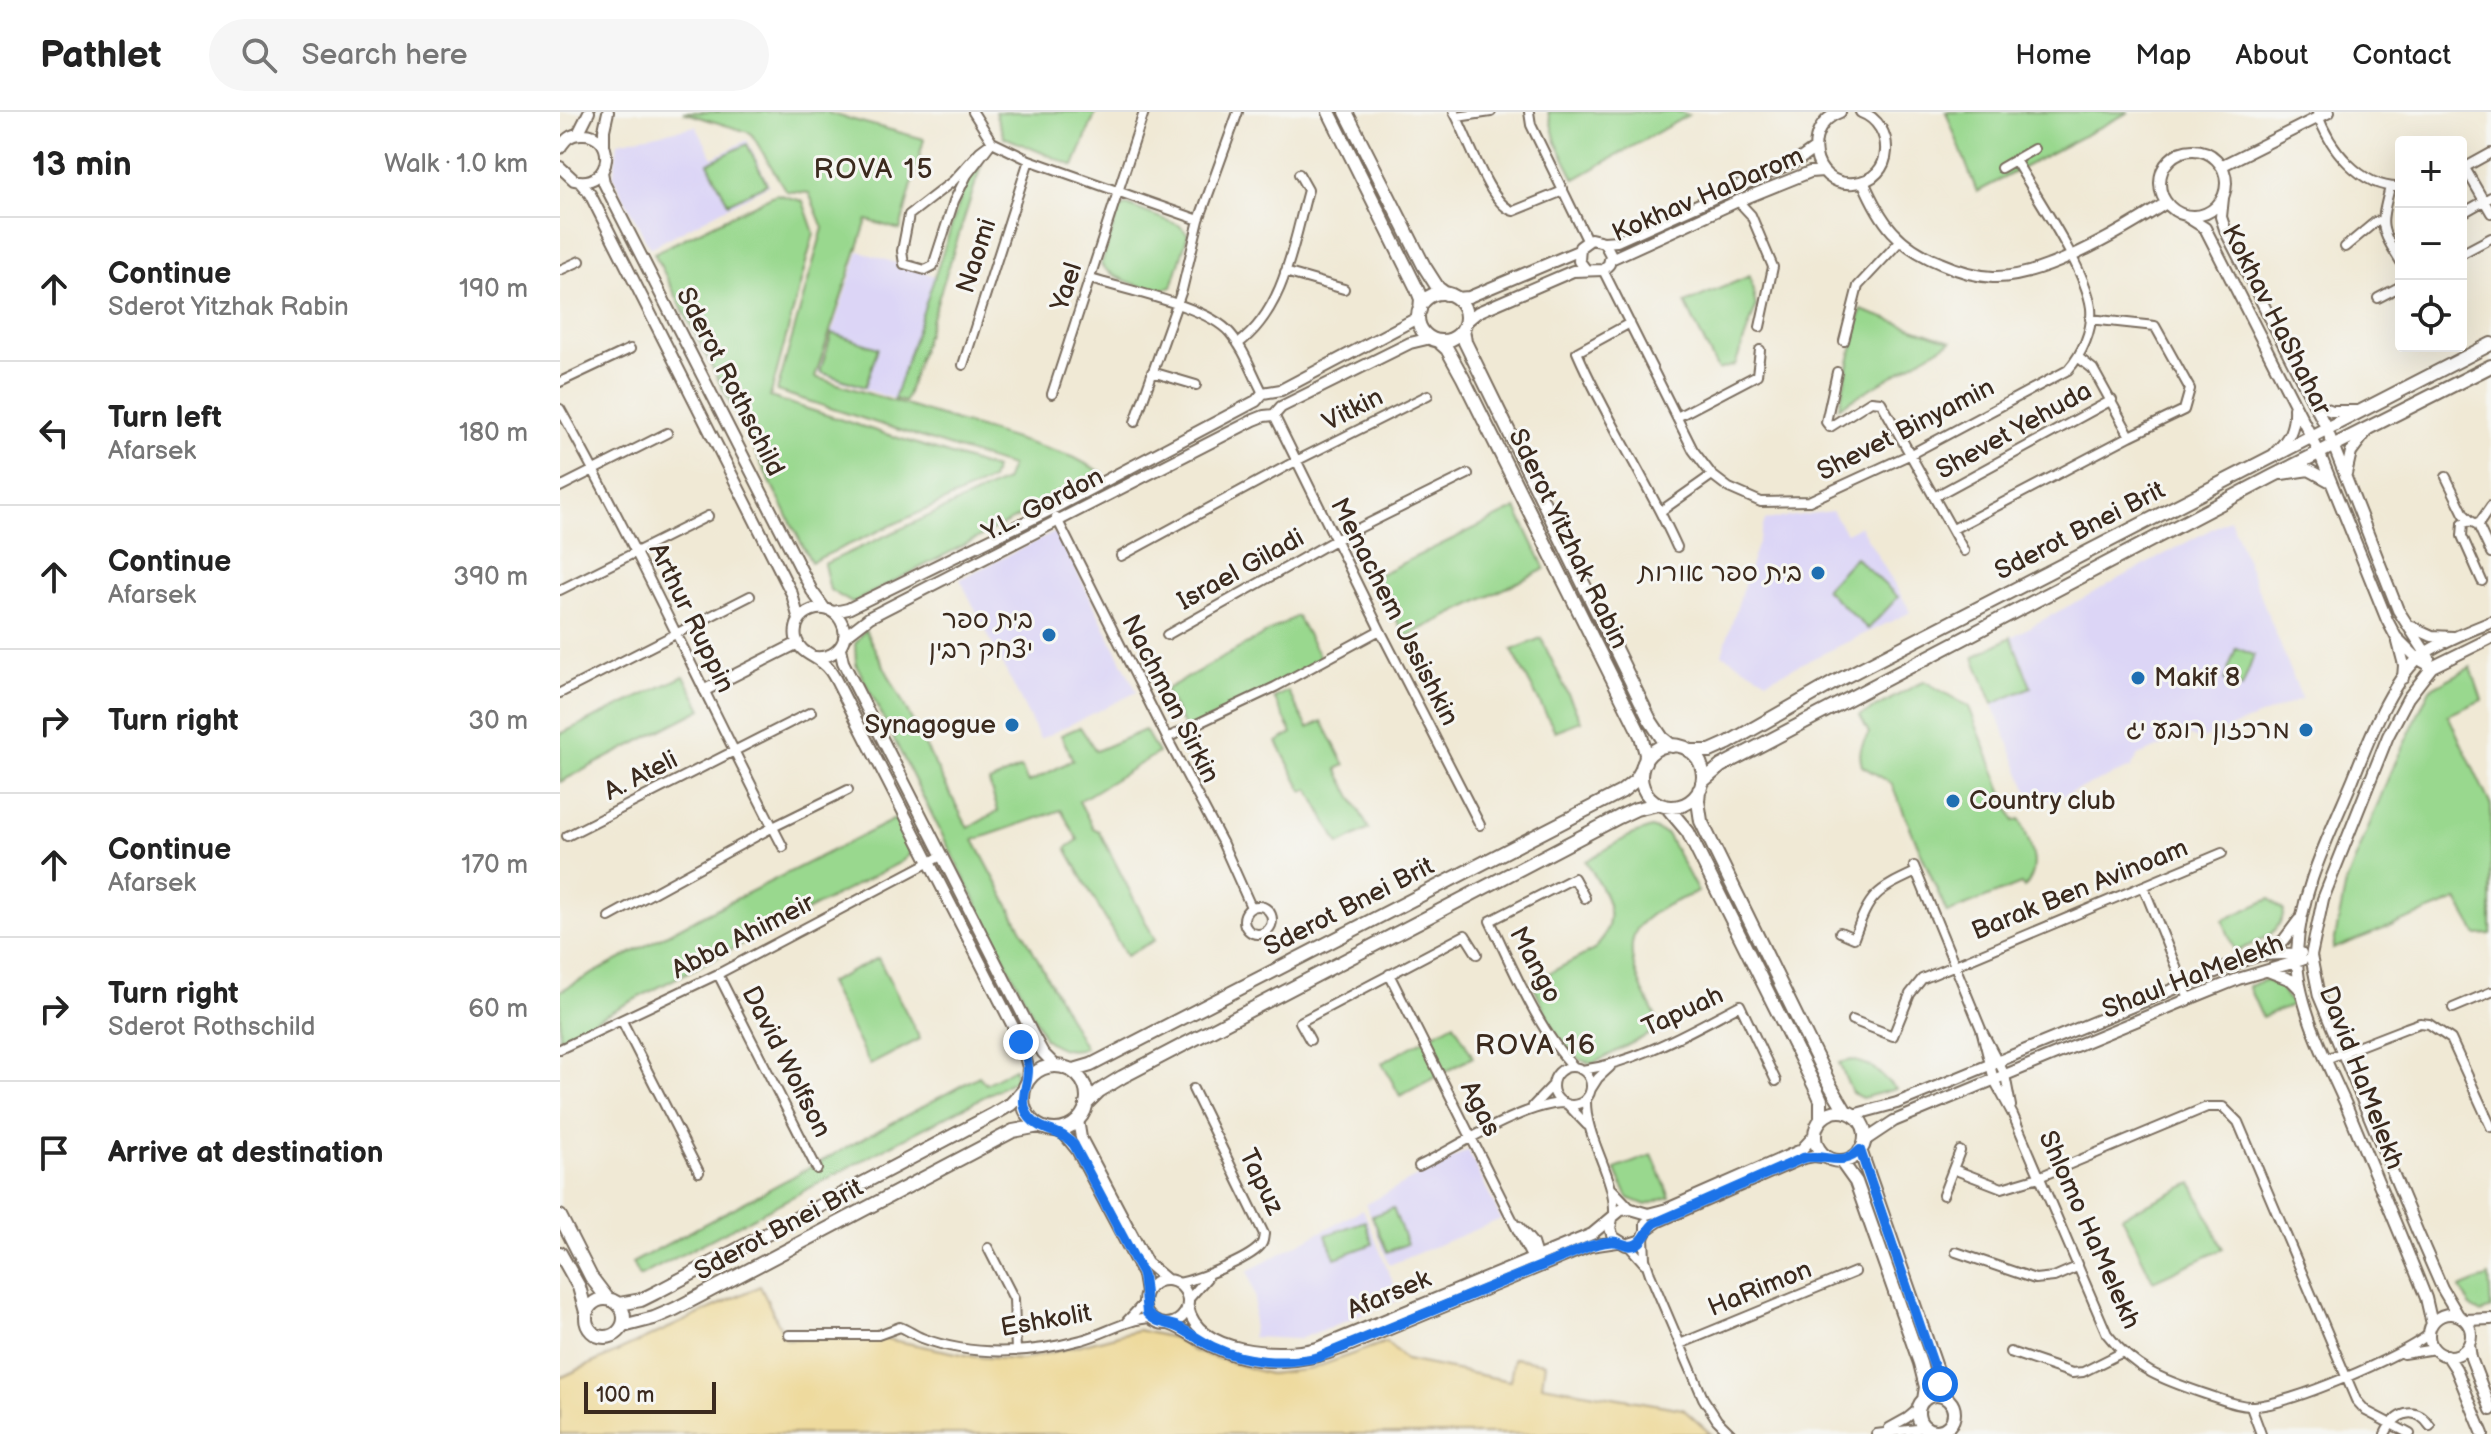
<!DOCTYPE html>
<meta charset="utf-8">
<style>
:root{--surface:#fff;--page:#f6f6f6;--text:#222;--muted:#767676;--line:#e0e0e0}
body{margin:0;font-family:"Balsamiq Sans","Playpen Sans Hebrew",sans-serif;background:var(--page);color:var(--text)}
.controls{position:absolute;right:24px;top:24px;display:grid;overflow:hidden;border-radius:8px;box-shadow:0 8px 32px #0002}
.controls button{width:72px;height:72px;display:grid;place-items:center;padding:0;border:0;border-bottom:2px solid var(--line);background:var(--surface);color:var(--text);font:40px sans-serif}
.scale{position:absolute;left:24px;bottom:20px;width:132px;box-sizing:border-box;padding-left:8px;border:4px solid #3b2a1e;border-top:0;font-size:22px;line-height:28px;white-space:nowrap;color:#3b2a1e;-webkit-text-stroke:6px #f6f6f2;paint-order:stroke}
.stop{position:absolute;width:24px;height:24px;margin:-18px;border:6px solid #1a73e8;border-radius:50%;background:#fff}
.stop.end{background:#1a73e8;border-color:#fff;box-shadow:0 2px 8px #0008}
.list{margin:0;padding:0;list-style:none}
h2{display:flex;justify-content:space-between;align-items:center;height:104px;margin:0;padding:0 32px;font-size:34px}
h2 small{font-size:26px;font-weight:400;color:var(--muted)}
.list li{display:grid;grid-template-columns:52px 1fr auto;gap:24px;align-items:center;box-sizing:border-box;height:144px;padding:0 32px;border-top:2px solid var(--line)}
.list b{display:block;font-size:30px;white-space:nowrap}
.list p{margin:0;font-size:26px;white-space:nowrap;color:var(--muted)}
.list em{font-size:26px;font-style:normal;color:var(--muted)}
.icon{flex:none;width:44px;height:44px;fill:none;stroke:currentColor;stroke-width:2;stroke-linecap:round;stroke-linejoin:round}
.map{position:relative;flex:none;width:1931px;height:1322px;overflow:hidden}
header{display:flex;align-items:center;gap:48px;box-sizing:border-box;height:112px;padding:0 40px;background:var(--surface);border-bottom:2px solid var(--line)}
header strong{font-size:38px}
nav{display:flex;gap:44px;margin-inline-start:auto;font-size:28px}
.search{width:560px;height:72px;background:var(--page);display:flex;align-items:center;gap:20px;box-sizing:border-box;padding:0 28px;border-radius:44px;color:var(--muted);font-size:30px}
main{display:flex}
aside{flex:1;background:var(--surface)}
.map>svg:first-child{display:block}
.built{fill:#dcd5f6}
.green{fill:#99d88e;stroke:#6a8156;stroke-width:2}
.sand{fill:#eeda9e;stroke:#94825e;stroke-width:2}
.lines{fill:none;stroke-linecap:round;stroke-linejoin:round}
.minor-casing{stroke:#7a6d5e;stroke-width:12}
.tertiary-casing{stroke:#7a6d5e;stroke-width:14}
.secondary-casing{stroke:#7a6d5e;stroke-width:16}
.minor{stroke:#fff;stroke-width:8}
.tertiary{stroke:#fff;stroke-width:10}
.secondary{stroke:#fff;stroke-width:12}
.route{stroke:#1a73e8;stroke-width:10}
.poi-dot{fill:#1f6fb2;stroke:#f6f6f2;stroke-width:3}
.labels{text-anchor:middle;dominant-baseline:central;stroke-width:6;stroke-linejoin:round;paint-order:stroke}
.street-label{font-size:26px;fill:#3b2a1e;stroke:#f6f6f2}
.poi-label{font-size:26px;fill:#3b2a1e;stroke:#f6f6f2;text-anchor:end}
.neighbourhood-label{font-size:28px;letter-spacing:2px;fill:#3b2a1e;stroke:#f6f6f2}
</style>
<header>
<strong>Pathlet</strong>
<div class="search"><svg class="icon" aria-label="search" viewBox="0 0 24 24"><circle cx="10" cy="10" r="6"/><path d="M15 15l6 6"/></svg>Search here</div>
<nav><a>Home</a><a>Map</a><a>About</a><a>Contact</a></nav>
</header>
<main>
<aside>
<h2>13 min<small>Walk · 1.0 km</small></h2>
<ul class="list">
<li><svg class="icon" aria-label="ahead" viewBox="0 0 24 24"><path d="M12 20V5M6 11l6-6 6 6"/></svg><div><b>Continue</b><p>Sderot Yitzhak Rabin</p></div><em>190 m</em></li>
<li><svg class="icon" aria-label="left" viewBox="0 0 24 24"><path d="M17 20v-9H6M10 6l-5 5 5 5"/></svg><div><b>Turn left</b><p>Afarsek</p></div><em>180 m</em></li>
<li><svg class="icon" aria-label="ahead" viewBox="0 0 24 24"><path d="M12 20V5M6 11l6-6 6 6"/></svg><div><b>Continue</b><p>Afarsek</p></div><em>390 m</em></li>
<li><svg class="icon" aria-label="right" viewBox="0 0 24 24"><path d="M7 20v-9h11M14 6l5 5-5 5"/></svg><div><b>Turn right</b></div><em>30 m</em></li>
<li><svg class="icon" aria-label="ahead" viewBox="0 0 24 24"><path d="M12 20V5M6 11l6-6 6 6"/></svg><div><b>Continue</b><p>Afarsek</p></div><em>170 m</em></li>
<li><svg class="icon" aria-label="right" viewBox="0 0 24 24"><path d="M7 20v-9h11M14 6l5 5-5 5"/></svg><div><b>Turn right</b><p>Sderot Rothschild</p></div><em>60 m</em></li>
<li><svg class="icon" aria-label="arrive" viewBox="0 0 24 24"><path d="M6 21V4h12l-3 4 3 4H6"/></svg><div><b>Arrive at destination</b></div></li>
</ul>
</aside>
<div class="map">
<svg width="1931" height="1322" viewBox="0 0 1931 1322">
<rect width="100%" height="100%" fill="#f6f6f2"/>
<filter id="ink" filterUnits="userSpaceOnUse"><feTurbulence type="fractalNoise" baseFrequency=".0125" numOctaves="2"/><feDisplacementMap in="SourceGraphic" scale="16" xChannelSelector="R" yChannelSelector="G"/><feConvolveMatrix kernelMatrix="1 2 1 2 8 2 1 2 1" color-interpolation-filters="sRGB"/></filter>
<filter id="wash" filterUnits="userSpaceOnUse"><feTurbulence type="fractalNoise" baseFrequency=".006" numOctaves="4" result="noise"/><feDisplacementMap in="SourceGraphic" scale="32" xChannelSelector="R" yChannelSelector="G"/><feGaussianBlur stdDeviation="1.8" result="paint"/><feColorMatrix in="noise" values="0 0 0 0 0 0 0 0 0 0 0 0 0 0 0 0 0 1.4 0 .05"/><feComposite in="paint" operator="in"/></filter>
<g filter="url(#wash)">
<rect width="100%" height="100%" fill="#f0e9d5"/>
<path class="built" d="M136,14l17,32 34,-18 22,45 -119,63 -37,-71 5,-35z
M299,139l76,25 -41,123 -76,-26z
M1272,399l14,22 14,-7 51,86 -144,68 -45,-26 43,-134z
M1670,407l72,180 -102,41 -11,-5 -51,21 -7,12 -97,39 -60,-150z
M497,419l80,161 -97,47 -80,-160z
M908,1038l33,69 -112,46 -23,-61z
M803,1097l37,91 -101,39 -47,-2 3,-40 -7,-26z"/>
<path class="green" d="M123,0h141l100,27 -24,91 -33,-10 -52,157 258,80 30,16 -251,130 -22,-13 -6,-26 181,-83 6,-15 -234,-75 46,-163 -14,-35 -23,-2 -35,-58z
M435,0h101l-22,54 -70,-29z
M988,0h133l7,3 -113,64 -19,-37z
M1386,0h183l-152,80z
M187,32l20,40 -39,19 -20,-40z
M422,51l-77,239 -11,-3 71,-214z
M216,82l27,7 11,32 -44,164 225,72 -4,11 -180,82 -157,-309z
M567,93l52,20 9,9 -16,53c-19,7 -58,-8 -71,-22l18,-56z
M1190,164l6,31 -21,58 -17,5 -33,-67z
M1301,198l90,31 -112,66z
M272,221l46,15 -13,39 -45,-15z
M956,396l29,61 -140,68 -29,-61z
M1295,445l43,40 -30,32 -43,-40z
M737,504l25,45 -136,70 -21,-41z
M305,518l103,198 30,-17 -9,-29 32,-14 7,15 45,-23 -12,-25 19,-8 16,24 49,-21 13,23 -79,48 14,27 6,3 56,109 -29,16 -60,-108 12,-8 -17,-30 -87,30 111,208c-17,4 -26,1 -40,-9l-189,-375 -1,-20z
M1451,525l20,50 -38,17 -19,-47z
M981,526l40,83 -26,10 -43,-81z
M1676,536l18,7 -12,33 -18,-7z
M1911,555l11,33 -34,15 43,91v128l-14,1 -20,-35 -124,49 13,-66 43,-107 41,-87z
M124,564l18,33 -142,73v-48z
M1364,569l45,26 45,114 6,-2c9,23 24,48 4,69l-3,-4 -74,29 -56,-130 -29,-17c-4,-14 -1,-21 7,-33l-9,-17z
M728,579l20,37 14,-7 23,44 -8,4 32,60 -30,16 -30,-56 -6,3 -26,-50 15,-9 -18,-35z
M339,705l10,29v9l-8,7 -341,176v-47l130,-69z
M1091,716l16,6 31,58c-17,7 -37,14 -51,26 -36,28 1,79 14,110l-67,35c-33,0 -49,-55 -62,-81l62,-32c30,-33 10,-57 -8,-89l45,-26z
M1710,787l14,12c-4,25 -28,31 -49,41l-12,-32z
M318,846l42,81 -50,26 -42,-82z
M1705,868l15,7 12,18 -30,12 -14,-31z
M894,911l19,34 -73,39 -18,-33z
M1292,948l19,6 25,23 -34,9 -10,-5 -13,-30z
M454,956l2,12 -377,197 -7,-14 347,-187 7,8z
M1092,1043l18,42 -24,8 -18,-7 -13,-29z
M1632,1071l31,66 -70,32 -31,-65z
M833,1096l14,36 -20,8 -15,-36z
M805,1109l8,23 -38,14 -9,-23z
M1929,1164l2,33 -10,4 -10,-6 -11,-19z"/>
<path class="sand" d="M200,1174l26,53 96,-1 94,19 46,3 116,-30 36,8 19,13 76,23 42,-5 75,-27 20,18 104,21 4,-23 31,5 -3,22 141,24 28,25h-1151v-56z"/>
</g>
<g filter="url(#ink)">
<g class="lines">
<defs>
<path id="minor" d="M413,0l19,30 37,18 170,60
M894,0c13,22 35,94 60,99l49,-20
M969,0l2,13 56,115
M1757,0c11,35 44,77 84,75
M897,5l34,-5
M432,30l-25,33 -13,26 -21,65 -8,4 -21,-6 -2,-13 7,-36 44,-34 27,-30z
M1441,56l33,-19
M1905,56l26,45
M1902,57l29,-16
M1830,75c-10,40 -11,40 11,75
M1178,89l13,14 22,52 -13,60
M1901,102l30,-17
M1785,135l30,-25 6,-1
M1901,142l30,-16
M0,158l20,-9
M1043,158l90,180 19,25 17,13 32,14 48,-1 102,-47 157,-84c14,-16 25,-40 23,-62 -5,-39 -55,-112 -76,-148
M725,160l59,17
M531,167c35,11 116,27 139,54 15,17 22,40 33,60
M1818,186l23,-12
M1070,211l-53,29c29,67 70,128 100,195
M1284,229l14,-55 42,-45
M678,232c47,-35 55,-100 70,-154l-9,-16
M1519,246l14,11 37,67
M403,253l66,-205
M592,260l44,13
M1277,260l-11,50 4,5 41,-26 10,1 83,149
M0,270l70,-33
M492,282l92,-282
M0,297c80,143 147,292 223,438
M714,303l106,215 100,195
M1117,305l80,-42 3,-25
M575,310l47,-132 17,-70 39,-108
M1886,365l18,37 7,7
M0,375l107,-54
M1374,385l178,-97
M1931,394l-13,19 13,28
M1101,399l51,-36
M496,405l111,221 55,104 29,65
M1918,413l-7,-4 -8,2 -1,13 20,45
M1393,417l177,-93 54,-26 6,-21 -35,-63 -65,-7
M561,444l175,-95 132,-66
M0,478l148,-74
M607,523l168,-95 133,-66
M0,581l190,-97
M607,626l108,-51 105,-57
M7,724l244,-124
M1354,754l67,163 24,46 6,31
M1583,774l46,113
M684 808a14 14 0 1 1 28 0a14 14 0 1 1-28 0Z
M49,805l164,-90 75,-37
M1280,820l14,6c16,-44 21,-47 62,-66
M158,862l99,195
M829,862l145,289
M1893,896l38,-16
M1292,908l41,16 17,-42 12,-15 300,-126
M62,909l77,151
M1421,917l13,51 19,35 94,219c29,38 60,47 104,62 12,4 29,11 42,10 34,0 150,-50 176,-72
M750,928l-10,-18 165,-87 12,19
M0,937l158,-75 223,-118
M1766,947l80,-31 14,-5 9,1 22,15 40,88
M1014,955c-35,-35 -62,-101 -84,-146l84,-43 11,20
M993 974a19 19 0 1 1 38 0a19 19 0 1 1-38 0Z
M1022,958c57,-8 108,-39 158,-65l36,76
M1031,977l7,-11 12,-11
M1026,987c-1,42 30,75 28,117
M1007,992l20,21
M973,994l20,-21
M859,1054c38,-19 105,-63 146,-63
M1393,1057l49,19 37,-11 168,-70h16l15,15 118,278 10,11 44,23
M1053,1078l18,19
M1383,1083l17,-44
M959,1114l14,17 5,16
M1084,1125l1,22 5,15 53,124 14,22 14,14
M1069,1134l15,17
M428,1136l26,51 2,52
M1396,1140l79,27 19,-2 23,-10
M618,1171c18,-3 70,-23 82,-37 4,-4 3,-7 4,-12l-71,-145
M628,1188l19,-22
M567,1209l18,-19
M229,1223h89l22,-8c8,3 14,8 22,11 50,19 108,16 159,2 24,-6 45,-21 70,-22
M1120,1232l175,-72
M1450,1240l62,21 11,-1 38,-19
M1843,1242l32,-5
M1691,1295l10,27
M1329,1316l18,-10 12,-10
M1316,1322l49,-6
M1825,1322c10,-21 30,-30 45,-8"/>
<path id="tertiary" d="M1280,0c-39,14 -30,75 14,71 41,-3 42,-58 7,-71
M18,22l11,-22
M44,34v-16l4,-18
M0,36c5,-8 10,-14 21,-14 36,-3 33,56 -7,46l-14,-13
M1600 71a33 33 0 1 1 66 0a33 33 0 1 1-66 0Z
M1661,54l108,-54
M42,60l2,11 208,408 13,18
M1303,69c18,42 35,65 77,82 16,7 35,13 53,14 50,2 131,-47 173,-74
M20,70l10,12 202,400 7,26
M1663,86l-2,19 5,15 100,195 72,183 31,48
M1626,104l19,12 114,224 68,168 9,17 22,22 14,8
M1044,130l13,-1 183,-82 14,-10
M1051,147l127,-58 72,-29 13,-1
M896,186l13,-1 109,-46
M906,210l12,-10 95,-41 30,-1 6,-6 2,-9 -7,-13 -13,-3 -11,8 -1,14 6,8
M1754,292l18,7h27
M1715,341c14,-14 20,-25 19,-45
M1722,362l27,-4 22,12
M1786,362l5,-22 15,-20
M274,500l14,-3 204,-100 204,-108 7,-8 18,-3 138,-73
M1852,515l20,9 21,1
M284,525l26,-20 384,-197 10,-4 10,-1 7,-8 129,-64 21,-5
M1838,530l6,23 -1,13
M280,536l3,14 190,373 10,18 13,13
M255,545c20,2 37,-16 26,-36 -13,-24 -50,-10 -45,17 3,16 21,18 31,29 7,7 11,18 16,27l178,348 7,25 -1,15
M145,578l93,-47
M1705,841l19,-13 15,-20
M1708,859l23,9 10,10
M1293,1003l44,-12 345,-142 18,-6 41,-2
M518,1008l3,18 66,125 20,17
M494,1018l10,4 13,16 66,125 3,18
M1304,1029l30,-20 295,-122 49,-20 64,-19
M1052,1107l-2,9 3,9 13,8 16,-5 4,-9v-8
M1087,1117l12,-8 144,-63 11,-2 15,2
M584 1190a22 22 0 1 1 44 0a22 22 0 1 1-44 0Z
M628,1195c10,47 91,50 129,41l275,-114 29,-24 10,-1 17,5 19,-5 134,-59 14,-15
M1869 1223a21 21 0 1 1 42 0a21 21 0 1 1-42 0Z
M1898,1203l-16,-27 -24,-55 -99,-237 -8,-40 12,-57 65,-163 20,-38 24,-31 59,-29
M1905,1208l26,-1
M609,1212c16,6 29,16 44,23 43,21 90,17 133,0l244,-101 27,-4
M1872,1212l-6,-26c-25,-64 -53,-127 -79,-191 -20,-45 -52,-106 -50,-155 3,-61 33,-118 56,-173 15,-37 39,-103 72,-126 20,-13 44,-22 66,-31
M1909,1233l2,13 20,52
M1887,1243l9,14 27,65"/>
<path id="secondary" d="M769,0l88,177 4,10 -1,11
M786,0l78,154 14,22 8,6
M858 205a24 24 0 1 1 48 0a24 24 0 1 1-48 0Z
M903,217l2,13 185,378 12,18 10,8
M878,229l9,8 16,29 178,358 5,18 -1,8
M1081 664a31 31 0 1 1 62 0a31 31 0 1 1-62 0Z
M1129,639h21l18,-8 107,-61 656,-338
M1142,670l19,-16 76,-40 476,-250 218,-110
M1139,678l-1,11 3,20 129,264 16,27
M1107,695l21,25 129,259 4,9v19
M463 986a32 32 0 1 1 64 0a32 32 0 1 1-64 0Z
M507,957l7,1 17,-5 530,-273 15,-12 6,-11
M526,992l13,-13 23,-14 497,-260 17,-8 22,-5
M1255 1024a25 25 0 1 1 50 0a25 25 0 1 1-50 0Z
M1300,1038l87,249
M1281,1049l15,21 64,181 6,24 -2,13
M0,1104l31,61 16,21
M0,1141l19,34 7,25
M26 1206a19 19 0 1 1 38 0a19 19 0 1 1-38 0Z
M59,1192l22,-4 14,-7 339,-179 17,-10 13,-14
M63,1214l31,-8 21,-9 338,-178 26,-5
M1358 1301a18 18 0 1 1 36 0a18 18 0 1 1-36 0Z"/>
</defs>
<use href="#minor" class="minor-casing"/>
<use href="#tertiary" class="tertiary-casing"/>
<use href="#secondary" class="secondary-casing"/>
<use href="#minor" class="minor"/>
<use href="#tertiary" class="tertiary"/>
<use href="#secondary" class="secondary"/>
</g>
</g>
<g class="lines" filter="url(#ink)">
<path class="route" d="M461,930c3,8 7,17 7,26 1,18 -11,33 2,50 12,15 32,11 44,27l69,130 4,38c9,11 21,9 33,15 12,6 22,14 33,19 33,16 71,18 106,10l271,-111c8,-2 19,-6 27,-4 8,2 12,6 20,2 9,-5 10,-15 18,-21l148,-65c22,-5 39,10 57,-8l80,234"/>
</g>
<g class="poi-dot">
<circle cx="1258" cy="461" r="8"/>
<circle cx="489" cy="523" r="8"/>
<circle cx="1578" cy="566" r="8"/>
<circle cx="452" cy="613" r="8"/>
<circle cx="1746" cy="618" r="8"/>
<circle cx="1393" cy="689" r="8"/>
</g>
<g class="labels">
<g class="street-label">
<text transform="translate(1148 83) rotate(-23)">Kokhav HaDarom</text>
<text transform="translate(417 144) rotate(-72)">Naomi</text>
<text transform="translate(507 175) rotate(-72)">Yael</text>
<text transform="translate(1716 208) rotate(63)">Kokhav HaShahar</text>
<text transform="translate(170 270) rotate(63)">Sderot Rothschild</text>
<text transform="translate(793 298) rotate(-27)">Vitkin</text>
<text transform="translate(1346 318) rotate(-27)">Shevet Binyamin</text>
<text transform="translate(1454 319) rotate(-29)">Shevet Yehuda</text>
<text transform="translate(483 393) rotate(-27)">Y.L. Gordon</text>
<text transform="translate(1520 419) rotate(-27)">Sderot Bnei Brit</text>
<text transform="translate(1008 427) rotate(64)">Sderot Yitzhak Rabin</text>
<text transform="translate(681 458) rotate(-29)">Israel Giladi</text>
<text transform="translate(834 500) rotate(63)">Menachem Ussishkin</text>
<text transform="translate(131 506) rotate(64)">Arthur Ruppin</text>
<text transform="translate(610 587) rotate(63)">Nachman Sirkin</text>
<text transform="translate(81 664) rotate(-27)">A. Ateli</text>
<text transform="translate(1520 778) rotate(-22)">Barak Ben Avinoam</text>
<text transform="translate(789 795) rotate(-27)">Sderot Bnei Brit</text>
<text transform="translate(183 825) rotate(-27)">Abba Ahimeir</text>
<text transform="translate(975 853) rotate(62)">Mango</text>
<text transform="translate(1633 865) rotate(-21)">Shaul HaMelekh</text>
<text transform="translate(1123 900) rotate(-25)">Tapuah</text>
<text transform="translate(226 950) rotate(63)">David Wolfson</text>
<text transform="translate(1801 966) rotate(69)">David HaMelekh</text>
<text transform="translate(920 997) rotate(63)">Agas</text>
<text transform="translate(701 1070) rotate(64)">Tapuz</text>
<text transform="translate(219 1118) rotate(-28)">Sderot Bnei Brit</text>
<text transform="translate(1529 1118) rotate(66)">Shlomo HaMelekh</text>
<text transform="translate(1200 1177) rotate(-22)">HaRimon</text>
<text transform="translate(829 1183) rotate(-23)">Afarsek</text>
<text transform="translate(486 1209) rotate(-10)">Eshkolit</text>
</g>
<g class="poi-label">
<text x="1242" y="461">בית ספר אורות</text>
<text x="473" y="508">בית ספר<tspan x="473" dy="30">יצחק רבין</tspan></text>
<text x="1594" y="566" text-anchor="start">Makif 8</text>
<text x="436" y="613">Synagogue</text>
<text x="1730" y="618">מרכזון רובע יג</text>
<text x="1409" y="689" text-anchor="start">Country club</text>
</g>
<g class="neighbourhood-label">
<text x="314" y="57">ROVA 15</text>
<text x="976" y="933">ROVA 16</text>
</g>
</g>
</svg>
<div class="controls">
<button>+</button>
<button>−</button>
<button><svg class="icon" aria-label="locate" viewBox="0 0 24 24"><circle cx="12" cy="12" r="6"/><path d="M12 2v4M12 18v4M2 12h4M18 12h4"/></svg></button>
</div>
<div class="scale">100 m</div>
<div class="stop" style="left:1380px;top:1272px"></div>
<div class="stop end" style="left:461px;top:930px"></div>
</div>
</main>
